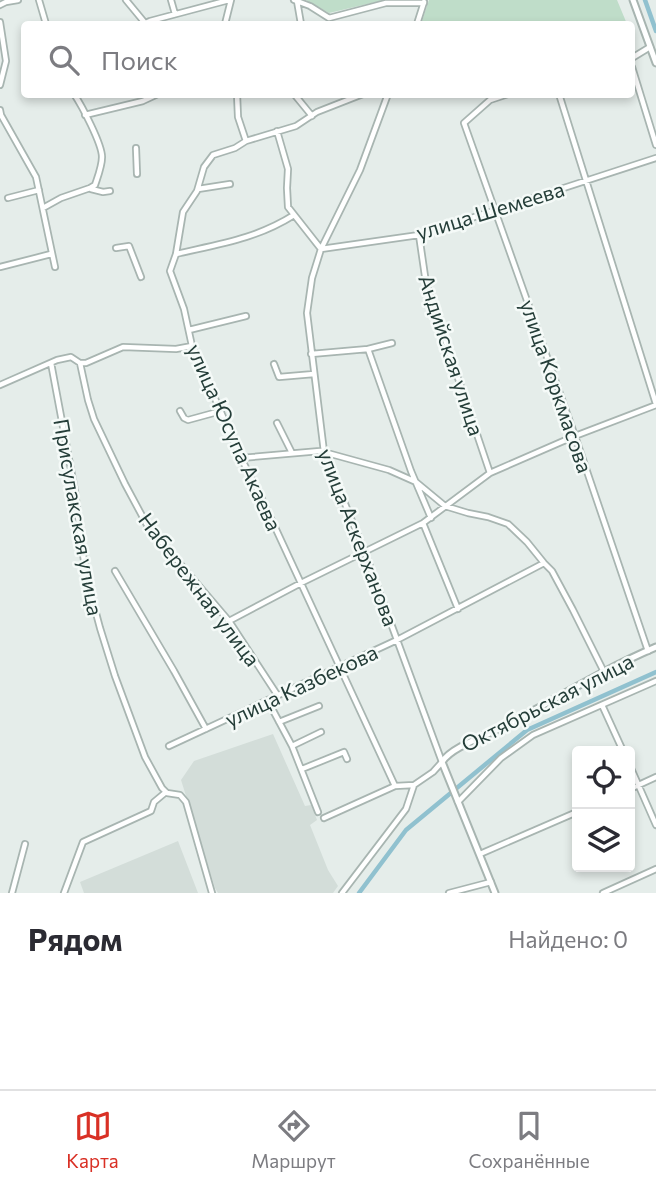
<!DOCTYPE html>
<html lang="ru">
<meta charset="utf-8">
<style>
:root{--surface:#fff;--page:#f2f2f3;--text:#2b2b33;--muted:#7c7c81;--line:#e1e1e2;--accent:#d93025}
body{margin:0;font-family:Commissioner,sans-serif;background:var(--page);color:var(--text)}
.controls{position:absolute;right:21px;bottom:21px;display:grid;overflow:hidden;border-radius:7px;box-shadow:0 4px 10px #0003}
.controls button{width:63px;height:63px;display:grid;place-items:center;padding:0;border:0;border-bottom:2px solid var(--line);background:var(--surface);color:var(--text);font:35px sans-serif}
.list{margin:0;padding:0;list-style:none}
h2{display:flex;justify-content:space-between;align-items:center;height:91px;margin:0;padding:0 28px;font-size:30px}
h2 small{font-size:23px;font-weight:400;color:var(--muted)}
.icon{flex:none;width:38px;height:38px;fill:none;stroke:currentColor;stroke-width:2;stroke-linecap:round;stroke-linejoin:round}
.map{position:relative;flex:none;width:656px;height:893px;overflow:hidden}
.search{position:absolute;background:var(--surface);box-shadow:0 4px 10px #0003;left:21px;right:21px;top:21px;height:77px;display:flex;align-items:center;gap:18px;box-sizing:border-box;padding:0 24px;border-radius:7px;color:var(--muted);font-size:26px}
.sheet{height:196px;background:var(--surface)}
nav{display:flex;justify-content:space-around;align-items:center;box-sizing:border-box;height:98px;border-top:2px solid var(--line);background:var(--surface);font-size:19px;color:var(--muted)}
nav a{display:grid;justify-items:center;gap:4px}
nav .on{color:var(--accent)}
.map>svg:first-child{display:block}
.built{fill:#d3ddd9}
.green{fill:#bfddc9}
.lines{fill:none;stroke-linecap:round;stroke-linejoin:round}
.canal{stroke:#90c1cf;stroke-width:4.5}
.minor-casing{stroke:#a8b5b1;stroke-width:8}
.tertiary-casing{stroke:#a8b5b1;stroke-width:9}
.minor{stroke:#fff;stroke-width:4.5}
.tertiary{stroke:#fff;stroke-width:5}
.labels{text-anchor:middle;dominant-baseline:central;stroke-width:5;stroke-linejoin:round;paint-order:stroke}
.street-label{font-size:21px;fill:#253e39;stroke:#f5faf8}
</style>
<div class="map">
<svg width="656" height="893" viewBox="0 0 656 893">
<rect width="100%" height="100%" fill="#e5edea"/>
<path class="built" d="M273,734l32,72 6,-1 6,15 -7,5 18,45 10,16 -5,7h-115l-3,-5 -34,-108 13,-19z
M178,841l20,52h-114l-4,-11z"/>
<path class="green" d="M306,0h78l-55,13z
M429,0h188l10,24h-206z"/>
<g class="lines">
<path class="canal" d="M645,0l11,31
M359,893l47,-63 121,-100 129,-58"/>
<defs>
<path id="minor" d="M39,0l7,24
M126,0l19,23
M171,0l4,14
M294,0l16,6 19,12 57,-15h38
M297,1l4,23
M0,5l6,-3 12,-2
M0,22l6,39 -6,24
M143,24l7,-3 79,-21
M225,24l6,-24
M417,24l7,-22
M632,58l18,-11
M632,67l24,78
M237,94l1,23 8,24
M294,94l18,22
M363,94l-46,18 -21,14 -50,15 -11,7 -22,7 -9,12 -7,24 -14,21 -7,42 -6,17 14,38 8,37 49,112 20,39 134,289
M508,94l-18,6 -26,23 111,313 73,215
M559,94l97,310
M0,110l1,5 35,62 19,90
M85,115l58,-14 15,-7
M277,131l11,38 -1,19 1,19 33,42 98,-14 237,-77
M136,148l1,26
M91,189l12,3 7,-1
M198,189l32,-5
M8,198l31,-8
M43,208l18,-10 29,-10 5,-3c3,-9 7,-19 7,-28 0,-13 -20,-51 -28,-63
M419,235l7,48 64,190
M116,248l13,-2 12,31
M176,254c43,-10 80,-15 118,-39
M0,267l51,-13
M189,330l57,-14
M368,349l24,-6
M311,354l57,-5 43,122 20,47
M51,363l24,128 7,58 6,34 12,45 15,48 30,81 17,31 5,5 13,2 6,7 26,91
M80,363l8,37 6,19 31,65 22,41 82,96 49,75
M274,364l5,13 35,-3
M0,385l57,-25 14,-3 9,6h6l37,-16 53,2 16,-3
M180,411l4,7 4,2 33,-9
M277,423l15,30
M241,458l79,-7 69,19 27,12 29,24 23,7 20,4 20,7 19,18 17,21 8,8 21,39 31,62
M423,523l35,86
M115,571l59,100 32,58
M229,621l72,-38 122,-60 67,-50 85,-37 81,-31
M268,701l24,45 26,66
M602,705l21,46
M279,722l40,-16
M169,746l228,-106 147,-77
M292,746l29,-14
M630,766l26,59
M302,769l42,-17 3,7
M630,789l26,-12
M458,802l43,-44 32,-23 123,-54
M324,818l71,-32 19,-1 19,-13 9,-10 -77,-209 -41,-101 -17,-139 5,-35 9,-29 39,-79 28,-76
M480,854l97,-42
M12,893l13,-49
M64,893l19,-51 68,-31 3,-9 12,-10
M342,893l64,-84 8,-24
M449,893l42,-11
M603,893l53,-24"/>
<path id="tertiary" d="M633,0l23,63
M495,893l-53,-131c10,-16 47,-27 65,-37 49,-26 97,-56 149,-78"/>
</defs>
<use href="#minor" class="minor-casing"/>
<use href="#tertiary" class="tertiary-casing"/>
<use href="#minor" class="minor"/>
<use href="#tertiary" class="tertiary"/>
</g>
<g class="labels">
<g class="street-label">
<text transform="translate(490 210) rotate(-17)">улица Шемеева</text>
<text transform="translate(452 355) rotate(72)">Андийская улица</text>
<text transform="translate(557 386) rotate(71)">улица Коркмасова</text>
<text transform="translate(235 437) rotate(66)">улица Юсупа Акаева</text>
<text transform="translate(79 517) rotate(80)">Присулакская улица</text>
<text transform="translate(359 537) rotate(69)">улица Аскерханова</text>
<text transform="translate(200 589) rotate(53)">Набережная улица</text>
<text transform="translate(301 685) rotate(-25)">улица Казбекова</text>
<text transform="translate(547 702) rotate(-27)">Октябрьская улица</text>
</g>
</g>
</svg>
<div class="controls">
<button><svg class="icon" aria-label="locate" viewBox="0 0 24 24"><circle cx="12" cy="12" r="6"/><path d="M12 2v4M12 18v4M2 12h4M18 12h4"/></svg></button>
<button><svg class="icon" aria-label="layers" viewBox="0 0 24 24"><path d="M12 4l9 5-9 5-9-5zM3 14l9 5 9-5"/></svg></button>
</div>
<div class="search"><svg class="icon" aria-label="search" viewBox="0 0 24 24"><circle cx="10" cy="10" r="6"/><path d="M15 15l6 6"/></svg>Поиск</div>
</div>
<section class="sheet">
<h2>Рядом<small>Найдено: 0</small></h2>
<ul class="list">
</ul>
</section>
<nav>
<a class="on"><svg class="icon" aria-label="map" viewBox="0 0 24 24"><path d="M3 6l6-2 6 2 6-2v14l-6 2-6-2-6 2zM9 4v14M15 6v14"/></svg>Карта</a>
<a><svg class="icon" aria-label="directions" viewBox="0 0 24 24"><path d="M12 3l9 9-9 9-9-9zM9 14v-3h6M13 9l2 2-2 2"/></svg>Маршрут</a>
<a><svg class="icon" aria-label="saved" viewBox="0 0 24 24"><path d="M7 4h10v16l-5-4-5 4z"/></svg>Сохранённые</a>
</nav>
